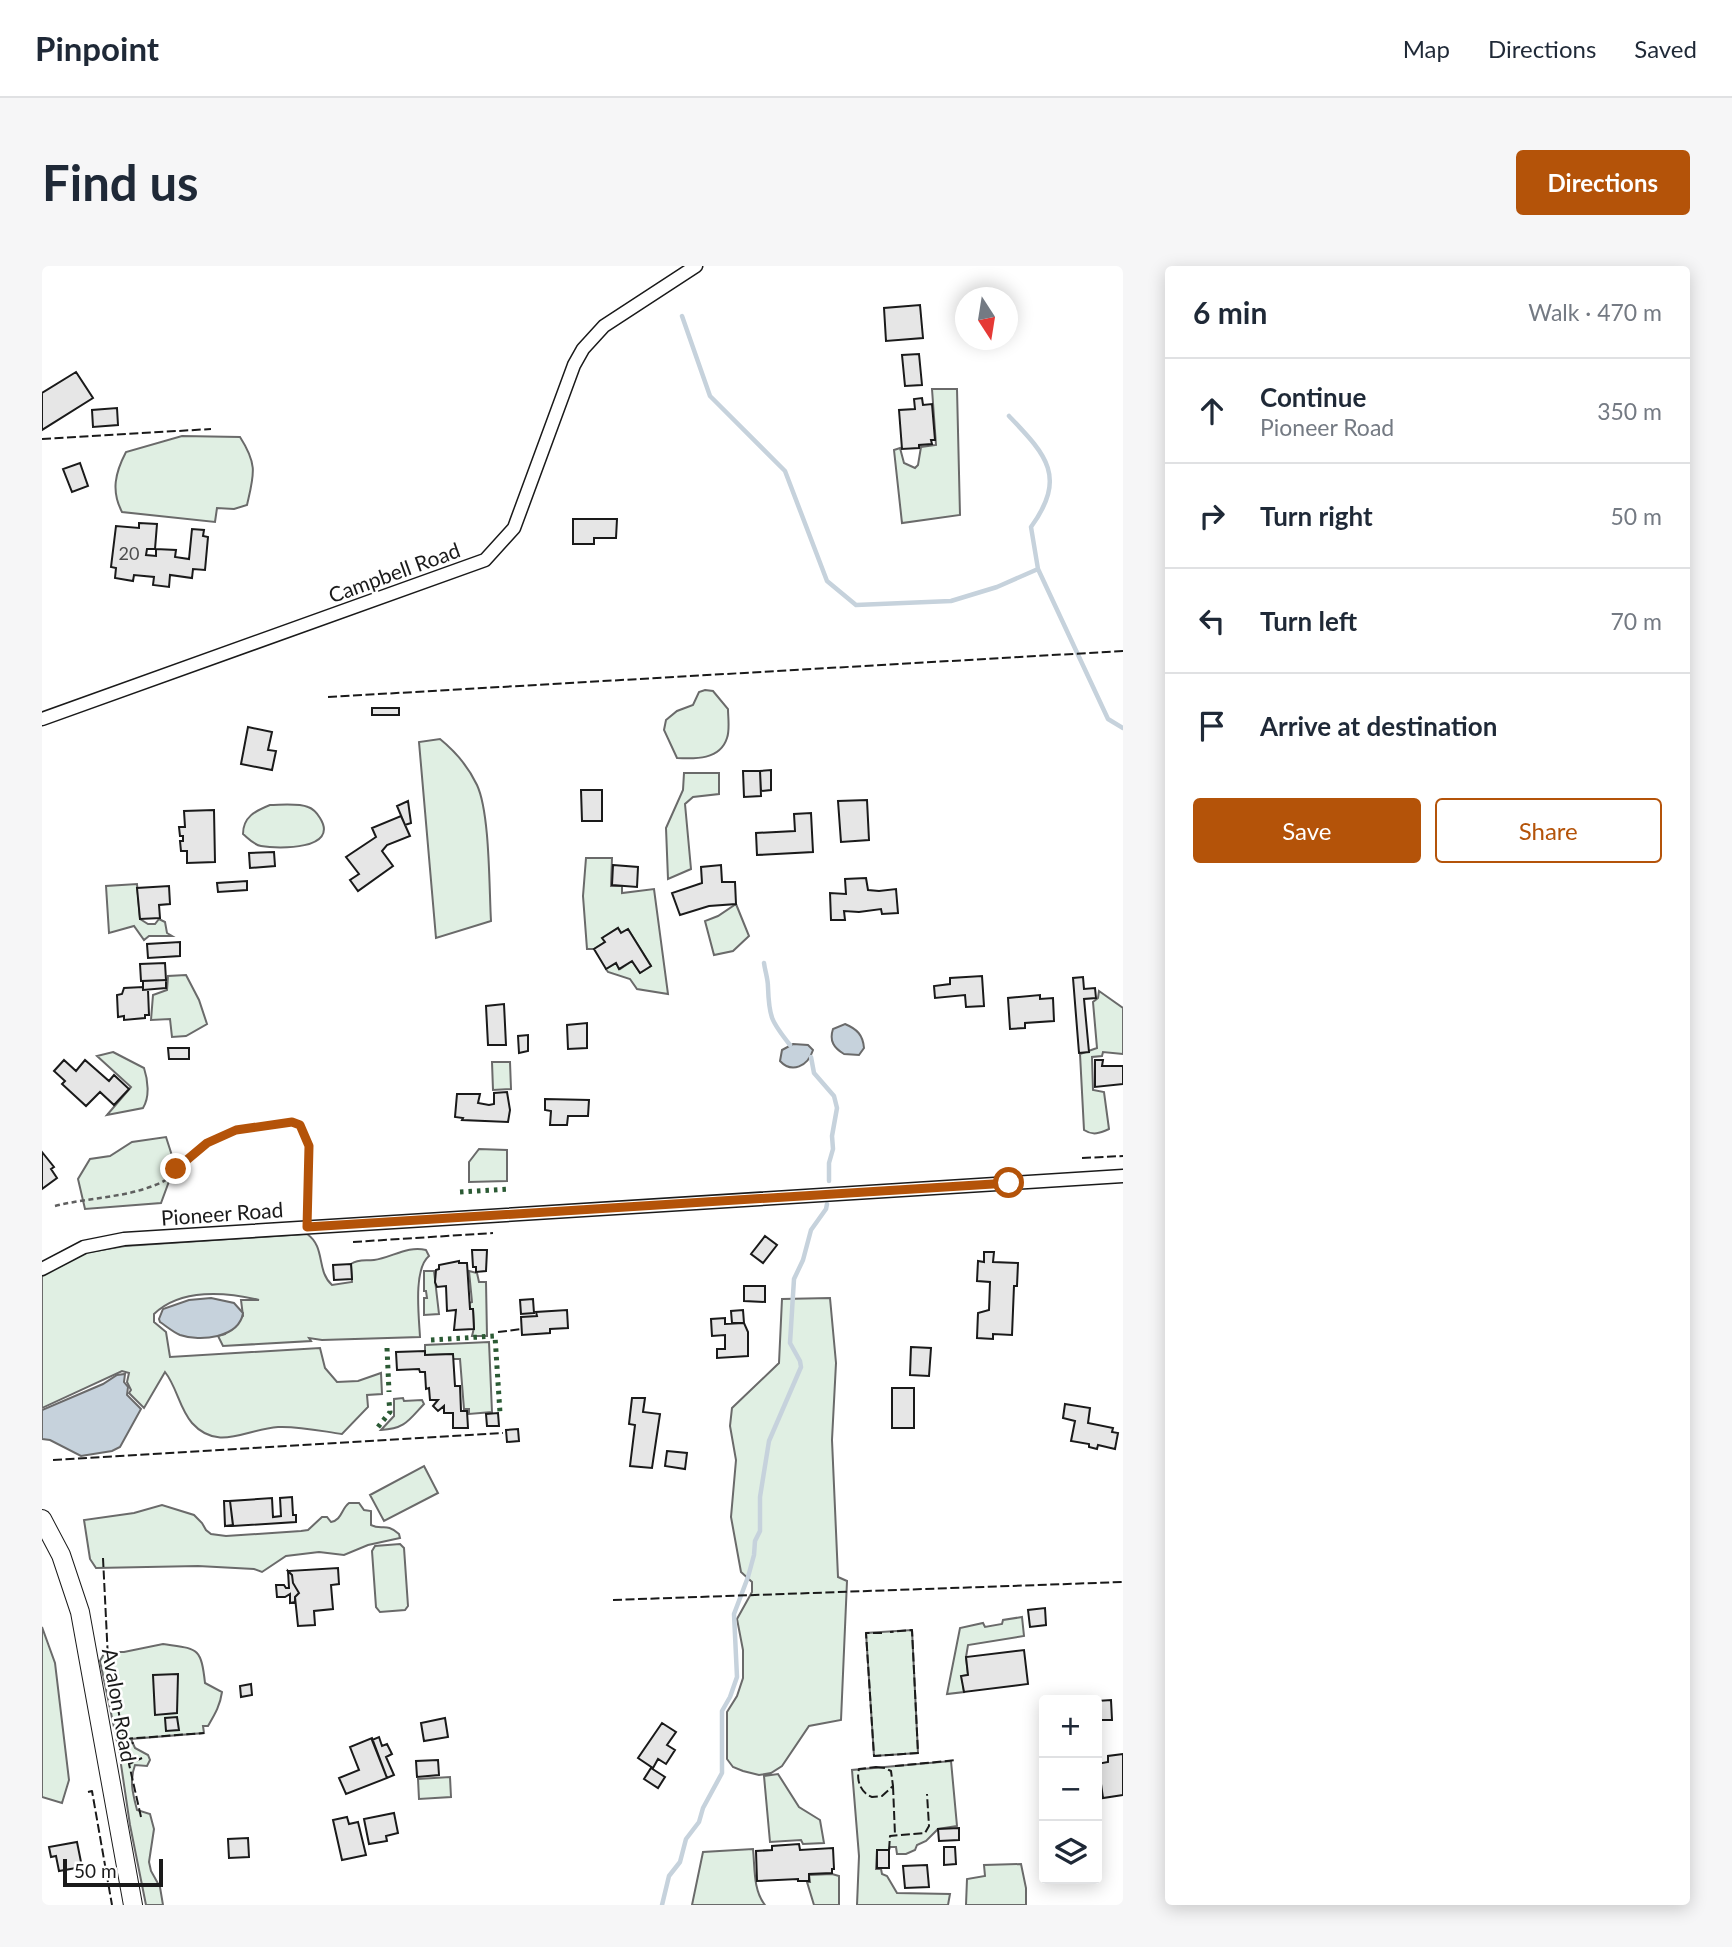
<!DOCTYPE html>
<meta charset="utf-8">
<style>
:root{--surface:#fff;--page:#f6f6f7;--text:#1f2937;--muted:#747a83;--line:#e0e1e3;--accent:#b45309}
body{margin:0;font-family:Lato,sans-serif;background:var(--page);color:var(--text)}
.controls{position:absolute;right:21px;bottom:21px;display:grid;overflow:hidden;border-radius:7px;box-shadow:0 4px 18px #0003}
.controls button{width:63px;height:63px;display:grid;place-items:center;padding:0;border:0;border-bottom:2px solid var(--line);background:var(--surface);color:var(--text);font:35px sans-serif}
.compass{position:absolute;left:913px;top:21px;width:63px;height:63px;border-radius:50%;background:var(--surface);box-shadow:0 4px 18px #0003;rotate:168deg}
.scale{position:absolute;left:21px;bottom:18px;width:100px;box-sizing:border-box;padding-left:7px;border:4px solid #1a1a1a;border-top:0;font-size:19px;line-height:24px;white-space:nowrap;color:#1a1a1a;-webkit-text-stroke:5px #fff;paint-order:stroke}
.stop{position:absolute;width:21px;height:21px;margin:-16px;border:5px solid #b45309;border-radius:50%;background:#fff}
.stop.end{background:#b45309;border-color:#fff;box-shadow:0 2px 7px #0008}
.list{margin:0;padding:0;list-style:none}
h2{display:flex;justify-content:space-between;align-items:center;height:91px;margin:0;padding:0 28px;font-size:30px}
h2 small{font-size:23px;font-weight:400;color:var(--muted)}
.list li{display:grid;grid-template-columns:46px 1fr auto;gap:21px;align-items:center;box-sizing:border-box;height:105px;padding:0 28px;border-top:2px solid var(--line)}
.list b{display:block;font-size:26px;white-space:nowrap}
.list p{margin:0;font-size:23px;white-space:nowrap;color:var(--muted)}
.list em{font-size:23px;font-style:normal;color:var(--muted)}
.actions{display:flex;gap:14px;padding:21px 28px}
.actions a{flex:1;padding:16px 0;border:2px solid var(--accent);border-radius:7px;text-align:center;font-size:24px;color:var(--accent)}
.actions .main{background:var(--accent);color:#fff}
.icon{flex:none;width:38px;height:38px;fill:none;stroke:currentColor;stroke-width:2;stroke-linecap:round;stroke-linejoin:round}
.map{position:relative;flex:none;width:1081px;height:1639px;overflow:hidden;border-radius:7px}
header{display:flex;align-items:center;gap:42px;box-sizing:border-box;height:98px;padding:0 35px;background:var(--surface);border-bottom:2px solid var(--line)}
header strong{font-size:33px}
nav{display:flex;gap:38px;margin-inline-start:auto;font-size:24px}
.intro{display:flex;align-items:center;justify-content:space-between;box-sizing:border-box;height:168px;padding:0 42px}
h1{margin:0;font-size:49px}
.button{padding:18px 32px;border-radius:7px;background:var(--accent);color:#fff;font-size:24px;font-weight:700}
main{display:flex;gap:42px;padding:0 42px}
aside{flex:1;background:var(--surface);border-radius:7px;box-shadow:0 4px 18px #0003}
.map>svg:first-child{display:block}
.green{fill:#e0efe3;stroke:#6a6a6a;stroke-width:2}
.water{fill:#c6d2dc;stroke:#6a6a6a;stroke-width:2}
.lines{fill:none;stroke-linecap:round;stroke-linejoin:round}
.stream{stroke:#c6d2dc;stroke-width:4.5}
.building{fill:#e6e6e6;stroke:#1a1a1a;stroke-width:2}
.street-casing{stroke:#1a1a1a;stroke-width:15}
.secondary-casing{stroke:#1a1a1a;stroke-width:20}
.path{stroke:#5f5f5f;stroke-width:2.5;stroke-dasharray:5 3.5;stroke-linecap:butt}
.street{stroke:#fff;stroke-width:12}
.secondary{stroke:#fff;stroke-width:18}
.hedge{stroke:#2b5a34;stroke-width:5;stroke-dasharray:3.5 5;stroke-linecap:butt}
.fence{stroke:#1a1a1a;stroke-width:2;stroke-dasharray:9 3.5;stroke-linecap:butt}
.route{stroke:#b45309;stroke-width:9}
.labels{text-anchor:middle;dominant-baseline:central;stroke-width:5;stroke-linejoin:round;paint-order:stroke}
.number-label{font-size:18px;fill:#4d4d4d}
.street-label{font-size:21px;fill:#1a1a1a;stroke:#fff}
</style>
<header>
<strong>Pinpoint</strong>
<nav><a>Map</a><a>Directions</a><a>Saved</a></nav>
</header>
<div class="intro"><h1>Find us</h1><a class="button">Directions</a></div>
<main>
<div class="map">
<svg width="1081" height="1639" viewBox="0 0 1081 1639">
<rect width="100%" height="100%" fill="#fff"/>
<path class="green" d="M890,123h25l3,126 -58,8 -8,-73 6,-2 4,15 11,5 3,-3 3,-18 15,-2z
M140,170l58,1c18,28 14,37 7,68l-13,4 -17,-1 -2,14 -93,-10c-11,-21 -7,-39 4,-60z
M663,424l8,1 15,18c0,8 2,21 -1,29 -7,22 -32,21 -50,20l-13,-28 2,-10 11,-9 16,-6 6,-13z
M398,473c16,13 28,27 37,46 13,28 12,102 14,136l-55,17 -17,-196z
M642,507h35v21l-26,3 -8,7 6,65 -23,10 -2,-51 17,-38z
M228,539c11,0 28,-2 38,2 6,2 9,6 12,11 20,32 -42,31 -59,28 -7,-1 -13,-8 -18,-12 0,-17 12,-23 27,-29z
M544,592h26l-1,28h11v7l32,-4 14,105 -31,-5 -7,-10 -22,-7 -2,-3 10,-6 4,6 12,-8 8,12 11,-7 -23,-37 -7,4 -3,-5 -15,10 2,4 -11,7h-7l-4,-53z
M95,618l3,35 8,5h7l4,-5 6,3 2,11 5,3h-23l-5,4 -10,-14 -25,7 -3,-47z
M694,638l13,32 -16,15 -19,4 -9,-34 13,-5z
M144,709l13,25 8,24 -21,12 -14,1 -2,-18 -19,1 2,-25 14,-5 1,-14z
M1057,725l24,17v46l-20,-2 -1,4 -10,1 1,33 11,2 5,37c-9,4 -16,7 -25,1l-4,-76 17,-6 -4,-46 5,-4z
M71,786l31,16c4,12 6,29 -1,40l-36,7 24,-28 -34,-31z
M450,796h18l1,27 -18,1z
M124,871l9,28 -14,38 -76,6 -7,-30 12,-20 20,-3 22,-14z
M437,883l28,1v31l-38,1v-20z
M265,968c19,13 9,37 25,51l20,-3 -1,-18c7,-5 14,-3 23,-4 17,-2 34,-15 52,-10l3,6c-16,13 -10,61 -9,81l-98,3 -13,-2 2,3 -88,5 -5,-10 7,-2 18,-18 -2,-16h18c-33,-8 -78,-12 -105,14v8l12,10 4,25 150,-9 5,20 12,14 21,-1 23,-8 1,21 -15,1 1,12 -26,27c-21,-3 -43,-8 -64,-7 -32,2 -60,25 -86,-4 -13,-15 -15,-36 -27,-51l-21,36 -15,-15 2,-3 -4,-8 2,-9 -7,-2 -80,37v-133l35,-21 48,-8z
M382,1005h10l5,43 -15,1v-17h3l-1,-7h-2z
M427,1005l8,2 2,9h7l1,54h-15l2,-8 -1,-19h-3l-1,-6 3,-1z
M788,1032l6,65 -4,77 6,137 9,4 -6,139 -32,6 -27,40 -11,7 -12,2 -16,-4 -10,-4 -6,-8v-47l10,-16 6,-18v-28l-6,-31 15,-27v-10l-11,-10 -10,-55 5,-57 -6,-34 2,-18 47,-45 3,-64z
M447,1076l3,70 -23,2v-5h-5l-4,-50h-7l-1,-5 -27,1v-10z
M361,1132l1,3 18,-1 2,4c-15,16 -19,25 -43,26l13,-14v-17z
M382,1200l14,27 -54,28 -14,-26z
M307,1237h10l5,7 7,1v14c11,6 15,-3 28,9l1,4 -32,7 -24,10 -25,-3 -33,4 -24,16 -8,-3 -56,-3 -102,2 -6,-9 -6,-39 50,-7 28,-8 32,10 8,8 4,7 5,4 15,2 75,-5 7,-1 14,-13h5l4,5c11,-2 10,-13 18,-19z
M358,1278l4,4 4,58 -3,4 -25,2 -4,-5 -4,-56 3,-5z
M980,1351l2,19 -56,9 -2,12 2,18 -6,1 2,16 -17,2 13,-66 23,-5 2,4 17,-3 1,-4z
M0,1361l13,36 14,117 -7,23 -20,-6z
M870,1364l6,123 -44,3 -8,-123z
M121,1378c34,5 38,2 42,39l17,9c-2,14 -7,22 -14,34h-5l1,7 -73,6 4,9 13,7 2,5 -3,6 -12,-1c-6,16 -2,29 2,45l13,4 4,15 -5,33 2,9 9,16 3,18h-17l-16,-80 -11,-74 -19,-90 5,-9h19z
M909,1495l6,65 -19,3 -12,12 -9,4 -2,5 -9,4h-9l-1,-7h-6l-1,3h-12l-1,19h5l1,5 5,2 10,17 53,1 -2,11h-91l2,-49 -7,-86z
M736,1508l21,33 21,13 4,23 -21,1 -2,-4 -31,2 -6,-66z
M408,1511l1,20 -32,2 -1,-20z
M711,1583c2,19 0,41 12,56h-73l11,-53z
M979,1598l5,24v17h-60l1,-26 18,-3 -1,-11z
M790,1608l7,2v29h-25l-7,-23h3l-1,-7z"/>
<path class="water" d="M803,758c12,5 18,11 19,24l-5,7 -15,-1c-10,-6 -15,-13 -11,-25z
M751,778l15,1 5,5c-5,16 -21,24 -33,11l2,-11z
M169,1032l23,5 9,10c-4,25 -43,29 -63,22 -7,-3 -14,-9 -20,-13l-1,-3 4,-10 26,-9z
M83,1108l-1,8 4,5 -1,8 14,14 -21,38 -8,4 -31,5 -31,-16 -8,-1v-29l61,-26 14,-9z"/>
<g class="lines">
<path class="stream" d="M640,50l28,80 75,75 42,110 29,24 95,-4 46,-14 41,-18
M967,150c36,38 59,60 22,111l7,42 70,150 15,9
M722,697c1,8 4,16 4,24 1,30 3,34 22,58
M769,791l3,16 20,23 3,12 -5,28 1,13 -4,14v18
M620,1639l7,-29 11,-14 6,-23 13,-17 4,-14 19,-35v-62l8,-14 7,-20 -3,-63 14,-37 6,-22 1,-14 5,-10v-34l9,-56 32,-74 -1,-6 -10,-18 4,-64 9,-19 8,-30 15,-21 1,-5"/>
</g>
<path class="building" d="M878,39l3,33 -37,3 -2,-33z
M877,88l3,31 -17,1 -3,-31z
M34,106l17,26 -51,32v-37z
M880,132l1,7 9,-1 3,36h-4l1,4 -13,1v3l-17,1 -3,-39 16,-1 -1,-10z
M75,142l1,17 -25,2 -1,-17z
M38,197l8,23 -16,6 -9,-23z
M531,253h44l-1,19h-22v6h-21z
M97,257l18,1 -2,25h-8l-1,6 10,1v-7l20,1 -1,7 14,2 3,-30 12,1 -1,6 5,1 -3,33 -12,-1 -1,9 -22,-3 -1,12 -16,-2 1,-8 -20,-2 -1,6 -18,-3 1,-10 -5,-1 5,-41 23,2z
M330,442h27v7h-27z
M206,461l24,5 -4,18 8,1 -4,19 -31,-6z
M729,504v20l-10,1 -1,-20z
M701,505h17l1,25 -17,1z
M539,524h21v31h-20z
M825,534l2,40 -28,2 -3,-41z
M366,535l3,22 -6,2 -8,-19z
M172,544l1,52 -28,1v-12h-6l-1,-10h3v-5h-3l-1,-9h6l-1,-16z
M769,547l2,39 -56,3 -1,-22 39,-2 -1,-17z
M359,550l9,20 -23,9 -5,6 11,15 -35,25 -8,-11 9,-6 -13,-17 30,-20 -4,-9z
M232,586l1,14 -25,2 -1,-15z
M571,599l25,2 -1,20 -25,-2z
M679,599l1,17h13l1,22 -27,2 -29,9 -8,-22 30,-10 -1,-16z
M824,612l2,12 11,1 17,-2 2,24 -16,1 -1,-5 -22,3 -15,-1 1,9h-14l-1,-27 16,1 -1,-15z
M205,615v9l-29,2 -1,-9z
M127,620l1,18 -11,1 1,13 -20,1 -3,-31z
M576,662l3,5 7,-4 23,37 -11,7 -8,-12 -13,8 -3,-6 -10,6 -12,-20 11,-7 -3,-4z
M138,676v14l-32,2 -1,-14z
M123,697l1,17 -25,1 -1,-17z
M940,710l2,30 -18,1 -1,-12 -30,3 -1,-12 16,-2v-6z
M1041,711l1,12 11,-1 1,10 -12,1 5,53 -10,1 -6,-75z
M124,714v8l-23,2v-9z
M101,721v3h5l1,25h-4v3l-21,2v-4l-6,1 -1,-22 5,-1 2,-6z
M998,729v4l13,-1 1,23 -29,2v5l-15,1 -2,-31z
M462,738l2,41h-18l-2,-39z
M545,757v25l-19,1 -1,-24z
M486,769v16l-9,2 -1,-17z
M126,782h21v11h-20z
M22,794l12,11 9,-11 24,21 5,-6 15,14 -15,16 -14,-13 -14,14 -24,-22 3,-3 -11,-10z
M1053,794h8l-1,6h21v18l-28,3z
M465,826l3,18 -2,12 -46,-2 1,-2 -8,-1 2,-23h23l-2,9 11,2 5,-1v-11z
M503,833l44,1 -1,16h-20l-1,9h-17l1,-14 -6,-1z
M0,886l12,15 -3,2 6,9 -15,11z
M723,970l12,9 -14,18 -12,-9z
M430,984h15l-1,21 -10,1v-5h-3z
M942,986h10l-1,10 25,1 -1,23h-3l-2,49 -19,-1v5l-16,-1 1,-25 11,-3 1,-28 -13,-1 1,-20 6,1z
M417,995v2h8l3,46h3l1,20 -20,1 2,-20 -9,1 -1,-25 -9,1 -2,-5 1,-12 3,-1v-4z
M309,998l1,15 -18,1 -1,-15z
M702,1020h21v16l-21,-1z
M491,1033l1,14 -13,1 -1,-14z
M525,1044l1,18 -18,1v4l-28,2 -1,-18 16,-1 -1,-4z
M701,1044l1,13h-12l-1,-12z
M683,1052v6l19,-1 4,9v24l-31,2v-9h8v-14l-13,1 -1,-17z
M869,1081l20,1 -2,28 -19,-1z
M383,1085v4l28,-1 2,32h5l1,25h6l1,17h-15v-15h-9v-7l-6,5 -5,-5 5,-6h-8l-1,-12 -3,1 -1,-17h-5l-1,-3 -22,1 -1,-18z
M850,1122h22v40h-22z
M590,1132h13l-2,14 17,2 -8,54 -22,-2 5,-41 -6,-1z
M1023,1138l25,4 -2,15 25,5 -1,4 6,1 -3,16 -17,-4 -1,4 -8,-2v-3l-18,-3 4,-20 -12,-3z
M456,1147l1,13h-12l-1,-12z
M476,1163l1,12 -12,1 -1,-12z
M625,1185l20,2 -2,16 -20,-3z
M250,1231l1,18h3v7l-63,4 -3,-25 42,-3 1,19 8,-1 -1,-18z
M182,1235h6l3,24 -8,1z
M296,1302l1,16 -8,1 2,24 -19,2 1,14 -17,1 -3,-29 4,-4 -6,-10 -1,-8 -4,-4z
M246,1305l4,4 1,8 6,10 -4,4v5l-5,1v-9l-5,3h-8l-1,-12h8l2,3h3z
M1003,1342l1,17 -16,2 -2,-17z
M982,1384l4,34 -64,8 -3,-16 7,-1 -2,-18z
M136,1408l-1,39 -22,2 -2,-40z
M209,1418l1,11 -11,2 -1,-11z
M1069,1434l1,20h-15v-19z
M135,1451l2,13 -13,1 -1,-13z
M403,1452l3,19 -24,4 -3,-18z
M620,1457l14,9 -9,13 8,5 -9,14 -8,-5 -5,9 -15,-10z
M337,1471l3,9 5,-2 5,10 -6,3 8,18 -7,3 -15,-38z
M330,1472l15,40 -41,16 -7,-16 20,-8 -9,-23z
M1081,1488v41l-20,3 -2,-14h-4v-20l11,-2v-6z
M396,1494l1,15 -22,2 -1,-16z
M609,1502l14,9 -7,11 -14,-9z
M352,1547l4,20 -12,3 1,5 -18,3 -5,-25z
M305,1551l2,7 9,-2 8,33 -24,5 -9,-40z
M917,1562v12l-20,1 -1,-12z
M206,1572l1,19 -20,1 -1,-19z
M35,1576l5,25 -23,4 -3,-15 -5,1 -2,-10z
M757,1578l1,6 33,-2 1,21h-2v4l-23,1v7h-11v-2l-41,2 -1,-30 16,-1v-4z
M902,1581h11l1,17 -12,1z
M835,1584h12v18h-12z
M885,1599l2,22 -24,1 -2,-22z"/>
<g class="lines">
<defs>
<path id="street" d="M0,453l443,-159 29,-32 60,-163 9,-16 21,-23 92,-60
M0,1003l42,-22 40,-8 999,-63"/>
<path id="secondary" d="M0,1253l19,36 19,57 53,293"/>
</defs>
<use href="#street" class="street-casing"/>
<use href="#secondary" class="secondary-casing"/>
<path class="path" d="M13,940c35,-9 72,-8 105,-23 14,-6 24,-22 36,-31 29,-23 61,-25 96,-30l8,3 9,21 -2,71"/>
<use href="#street" class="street"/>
<use href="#secondary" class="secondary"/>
<path class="hedge" d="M418,926l50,-3
M389,1074l64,-4 5,77
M345,1082l2,44
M336,1161l12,-15 -1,-11"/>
<path class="fence" d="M0,173l169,-10
M286,431l795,-46
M1040,892l41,-2
M311,976l140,-9
M456,1066l24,-3
M11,1194l450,-27
M61,1292l5,101 17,85 9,-1
M571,1334l510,-18
M840,1367h-16l8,123 44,-3 -6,-123 -22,2
M82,1473l80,-6
M853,1500l62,-6
M834,1501l9,1 6,3 2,15 -11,10 -10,1c-11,-4 -16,-16 -13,-28z
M851,1520l2,49
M46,1526l4,-1 20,114
M99,1551l-12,-53 13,-6
M847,1584l1,-14 35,-3 4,-7 -2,-32"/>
</g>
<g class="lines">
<path class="route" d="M134,903l31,-26 29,-13 56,-8 8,3 9,21 -2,81 702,-44"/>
</g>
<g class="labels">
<g class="number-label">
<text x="87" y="287">20</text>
</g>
<g class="street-label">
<text transform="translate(352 306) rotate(-20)">Campbell Road</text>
<text transform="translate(180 947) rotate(-4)">Pioneer Road</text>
<text transform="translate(78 1439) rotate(80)">Avalon Road</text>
</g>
</g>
</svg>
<div class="controls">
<button>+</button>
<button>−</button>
<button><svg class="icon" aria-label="layers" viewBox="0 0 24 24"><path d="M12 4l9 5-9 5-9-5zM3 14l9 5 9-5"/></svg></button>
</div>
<svg class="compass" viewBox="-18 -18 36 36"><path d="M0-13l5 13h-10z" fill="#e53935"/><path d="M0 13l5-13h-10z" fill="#747a83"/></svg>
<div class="scale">50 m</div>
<div class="stop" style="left:967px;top:917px"></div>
<div class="stop end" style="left:134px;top:903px"></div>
</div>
<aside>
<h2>6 min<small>Walk · 470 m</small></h2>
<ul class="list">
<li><svg class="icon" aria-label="ahead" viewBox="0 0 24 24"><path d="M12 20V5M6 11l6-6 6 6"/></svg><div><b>Continue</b><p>Pioneer Road</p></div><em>350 m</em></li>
<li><svg class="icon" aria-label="right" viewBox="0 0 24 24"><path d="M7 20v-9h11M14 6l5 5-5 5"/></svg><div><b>Turn right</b></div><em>50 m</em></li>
<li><svg class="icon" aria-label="left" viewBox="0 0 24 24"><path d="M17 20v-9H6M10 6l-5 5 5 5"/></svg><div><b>Turn left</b></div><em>70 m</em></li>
<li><svg class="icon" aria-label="arrive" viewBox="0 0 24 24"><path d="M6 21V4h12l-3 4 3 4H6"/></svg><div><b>Arrive at destination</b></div></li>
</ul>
<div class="actions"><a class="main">Save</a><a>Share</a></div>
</aside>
</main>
